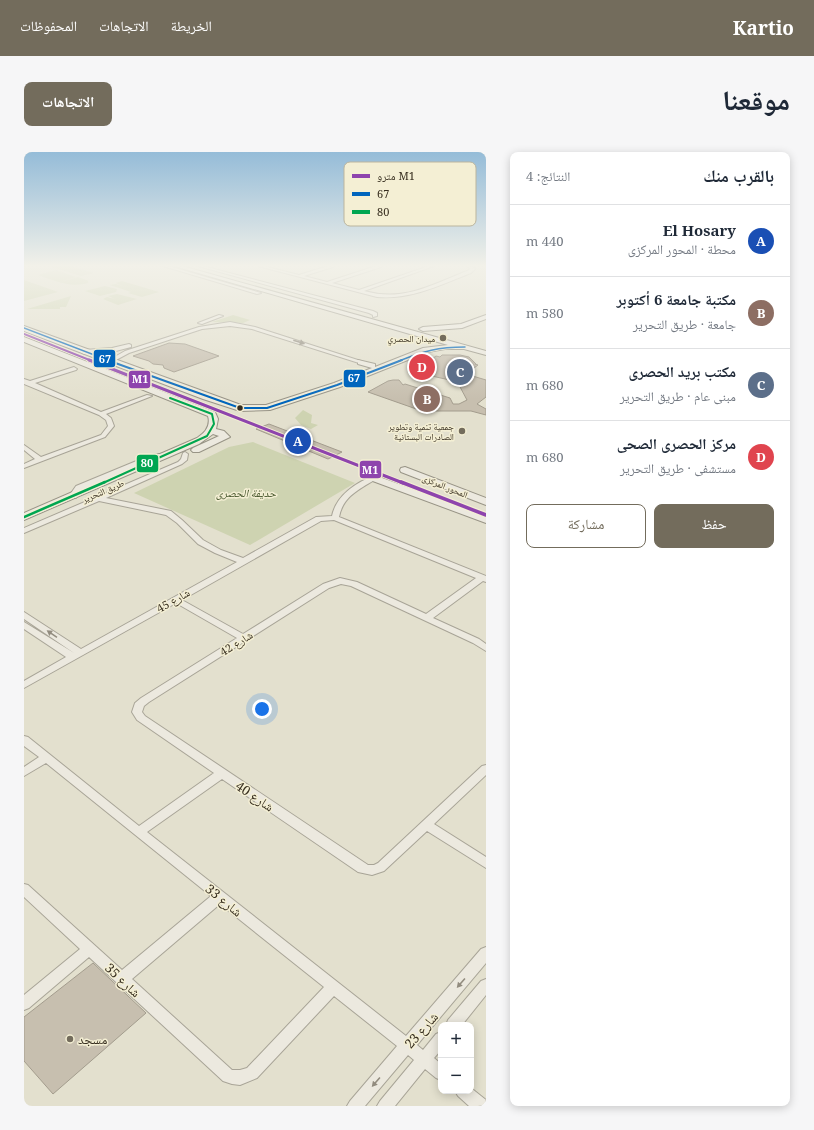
<!DOCTYPE html>
<html lang="ar">
<meta charset="utf-8">
<style>
:root{--surface:#fff;--page:#f6f6f7;--text:#1f2937;--muted:#747a83;--line:#e0e1e3;--accent:#736c5c}
body{margin:0;font-family:"Noto Serif","Noto Naskh Arabic",serif;background:var(--page);color:var(--text);direction:rtl}
.controls{position:absolute;right:12px;bottom:12px;display:grid;overflow:hidden;border-radius:8px;box-shadow:0 2px 10px #0003}
.controls button{width:36px;height:36px;display:grid;place-items:center;padding:0;border:0;border-bottom:1px solid var(--line);background:var(--surface);color:var(--text);font:20px sans-serif}
.you{position:absolute;left:238px;top:557px;width:14px;height:14px;margin:-10px;border:3px solid #fff;border-radius:50%;background:#1a73e8;box-shadow:0 0 0 6px #1a73e833}
.badge{display:grid;place-items:center;width:26px;height:26px;border-radius:50%;background:var(--accent);color:#fff;font-size:13px;font-weight:700}
.pin{position:absolute;translate:-50% -50%;border:2px solid #fff;box-shadow:0 1px 4px #0006}
.list{margin:0;padding:0;list-style:none}
h2{display:flex;justify-content:space-between;align-items:center;height:52px;margin:0;padding:0 16px;font-size:17px}
h2 small{font-size:13px;font-weight:400;color:var(--muted)}
.list li{display:grid;grid-template-columns:26px 1fr auto;gap:12px;align-items:center;box-sizing:border-box;height:72px;padding:0 16px;border-top:1px solid var(--line)}
.list b{display:block;font-size:15px;white-space:nowrap}
.list p{margin:0;font-size:13px;white-space:nowrap;color:var(--muted)}
.list em{font-size:13px;font-style:normal;color:var(--muted)}
.actions{display:flex;gap:8px;padding:12px 16px}
.actions a{flex:1;padding:9px 0;border:1px solid var(--accent);border-radius:8px;text-align:center;font-size:14px;color:var(--accent)}
.actions .main{background:var(--accent);color:#fff}
.map{position:relative;flex:none;width:462px;height:954px;overflow:hidden;direction:ltr;border-radius:8px}
header{display:flex;align-items:center;gap:24px;box-sizing:border-box;height:56px;padding:0 20px;background:var(--accent);color:#fff}
header strong{font-size:19px}
nav{display:flex;gap:22px;margin-inline-start:auto;font-size:14px}
.intro{display:flex;align-items:center;justify-content:space-between;box-sizing:border-box;height:96px;padding:0 24px}
h1{margin:0;font-size:28px}
.button{padding:10px 18px;border-radius:8px;background:var(--accent);color:#fff;font-size:14px;font-weight:700}
main{display:flex;gap:24px;padding:0 24px}
aside{flex:1;background:var(--surface);border-radius:8px;box-shadow:0 2px 10px #0003}
.map>svg:first-child{display:block}
.green{fill:#ced3b1}
.building{fill:#c7bfaf;stroke:#a39c8d}
.lines{fill:none;stroke-linecap:round;stroke-linejoin:round}
.street-casing{stroke:#a8a497;stroke-width:2}
.secondary-casing{stroke:#989486;stroke-width:2}
.street{fill:#ece9df;fill-rule:evenodd}
.secondary{fill:#ece9df;fill-rule:evenodd}
.bus-1-far1-casing{stroke:#f4efd4;stroke-width:3}
.bus-1-casing{stroke:#f4efd4;stroke-width:4}
.bus-2-far1-casing{stroke:#f4efd4;stroke-width:4}
.bus-2-casing{stroke:#f4efd4;stroke-width:5}
.bus-1-far1{stroke:#0065bd;stroke-width:1.5}
.bus-1{stroke:#0065bd;stroke-width:2}
.bus-2-far1{stroke:#00a651;stroke-width:2}
.bus-2{stroke:#00a651;stroke-width:2.5}
.metro-1-far2-casing{stroke:#f4efd4;stroke-width:3.5}
.metro-1-far1-casing{stroke:#f4efd4;stroke-width:5}
.metro-1-casing{stroke:#f4efd4;stroke-width:6}
.metro-1-far2{stroke:#8e44ad;stroke-width:2}
.metro-1-far1{stroke:#8e44ad;stroke-width:3}
.metro-1{stroke:#8e44ad;stroke-width:3.5}
.oneway{fill:#928c7f}
.poi-dot{fill:#736c5c;stroke:#f4efd4;stroke-width:1.5}
.bus-dot{fill:#372e1f;stroke:#f4efd4;stroke-width:1.5}
.labels{text-anchor:middle;dominant-baseline:central;stroke-width:3;stroke-linejoin:round;paint-order:stroke}
.far-poi-label{font-size:9px;fill:#372e1f;stroke:#f4efd4;text-anchor:end}
.far-street-label{font-size:9px;fill:#372e1f;stroke:#f4efd4}
.park-label{font-size:11px;font-style:italic;fill:#415227;stroke:#f4efd4}
.street-label{font-size:11px;fill:#372e1f;stroke:#f4efd4}
.near-street-label{font-size:13px;fill:#372e1f;stroke:#f4efd4}
.near-poi-label{font-size:13px;fill:#372e1f;stroke:#f4efd4;text-anchor:start}
.key{fill:#f4efd4;stroke:#bbb59e;stroke-width:1}
.key-label{font-size:11px;fill:#372e1f}
.line-badge{stroke:#f4efd4;stroke-width:1.5}
.badge-label{font-size:11px;text-anchor:middle;font-weight:bold;fill:#fff}
</style>
<header>
<strong>Kartio</strong>
<nav><a>الخريطة</a><a>الاتجاهات</a><a>المحفوظات</a></nav>
</header>
<div class="intro"><h1>موقعنا</h1><a class="button">الاتجاهات</a></div>
<main>
<aside>
<h2>بالقرب منك<small>النتائج: 4</small></h2>
<ul class="list">
<li><span class="badge" style="background:#1a4fb4">A</span><div><b>El Hosary</b><p>محطة · المحور المركزى</p></div><em>440 m</em></li>
<li><span class="badge" style="background:#8d6e63">B</span><div><b>مكتبة جامعة 6 أكتوبر</b><p>جامعة · طريق التحرير</p></div><em>580 m</em></li>
<li><span class="badge" style="background:#5c6f8a">C</span><div><b>مكتب بريد الحصرى</b><p>مبنى عام · طريق التحرير</p></div><em>680 m</em></li>
<li><span class="badge" style="background:#e0444e">D</span><div><b>مركز الحصرى الصحى</b><p>مستشفى · طريق التحرير</p></div><em>680 m</em></li>
</ul>
<div class="actions"><a class="main">حفظ</a><a>مشاركة</a></div>
</aside>
<div class="map">
<svg width="462" height="954" viewBox="0 0 462 954">
<rect width="100%" height="100%" fill="#e3e0ce"/>
<path class="green" d="M24,114h22l24,7 -13,3z
M32,118l20,7 -16,5 18,-5 11,4h-1v2c-18,5 -33,-2 -50,-8z
M0,128l34,12 -34,9z
M98,129l37,11 -17,5 -14,-4 3,-1 -21,-7 6,-1 6,2 -6,-3z
M81,134l12,3 -1,3 -16,4 -15,-5z
M93,142l20,5 -19,6 -15,-6 4,-2 8,2 -7,-3z
M47,144l-5,11h-6v2h-33z
M209,163l17,5 -7,3 -31,-1z
M279,258l9,5 -1,8 7,2 -7,4 -10,-4 -6,-7z
M229,290l102,41 -105,62 -116,-52 95,-46z"/>
<path class="building" d="M145,191l16,1 34,12 -45,16 -10,-4 -1,-3 -10,-1 -4,-3 -16,-5z
M418,203h18l9,2 7,7h-1l3,1 -12,9 20,6v17l-9,7 9,5v6l-15,-4h-49l-54,-19 20,-11 5,-1h6l4,5 2,-1 45,14 3,6h6l8,-4 -8,-15 4,-2 -49,-11 22,-16 4,1z
M245,272l73,28 -14,7 -72,-30z
M69,811l53,50 -93,81 -29,-33v-44z"/>
<g class="lines">
<defs>
<path id="street" d="M139,114h5l93,27 -4,1z
M174,114h5l170,45 4,2v3l-4,1v-2l-4,-2z
M234,114h5l36,9 29,-9h5v1l-29,9 23,6 49,-16h5v1l-49,16 27,7 70,-24h5l-70,25c40,11 67,-6 103,-20l3,-2 -2,-3h4l3,3 -4,4c-31,12 -60,27 -94,24z
M195,163l4,1 -21,8 -4,-1z
M206,170l25,5 109,35 -5,1 -107,-34 -22,-3 -28,3 -73,24 -13,7 -5,-1 14,-8 74,-24z
M105,192l2,1v2l-19,5 -28,2 -3,-2 3,-2 28,-2z
M50,215l3,2 -1,1 -41,13 66,29 46,-17 5,1 -46,18 5,4 3,8 -9,11 -81,31v-4l11,-5 -11,-9v-5l17,12 60,-22 7,-9 -2,-6 -7,-5 -75,-31v-5l6,2z
M161,300l3,2 -1,6 -5,4 -76,34 65,13 11,9 21,20 18,10 22,8 73,-41 16,-1c4,-20 24,-34 42,-40l4,2 -2,1c-16,10 -33,17 -37,38l147,59v6l-3,-1 -50,37 46,21 7,5v7l-13,-8 -122,-57 -10,-2 -12,4 -180,114 -5,4 -2,6 3,4 223,149h6l4,-2 104,-97 4,-1v10l-52,49 52,33v11l-59,-37 -43,40 -12,4 -14,-3 -136,-93 -75,53 259,204 75,-87 5,-2v16l-69,82 6,5 13,-16 5,-2v18l-7,8 7,6v16l-5,-2 -11,-9 -30,37h-18l3,-5 34,-41 -6,-5 -43,51h-18l3,-5 47,-55 -63,-50 -77,82 -17,7 -8,-1 -9,-3 -134,-124 -60,51 -5,2v-15l56,-46 -56,-52v-13l4,1 94,85 89,-74 -165,-133 -22,13v-9l15,-10 -15,-11v-10l4,1 111,89 75,-53 -77,-53 -5,-8 3,-9 6,-5 96,-60 -61,-35 -152,85v-7l42,-24 -42,-28v-7l50,31 -50,-34v-7l57,37 156,-87 -22,-9 -17,-9 -21,-21 -11,-8 -67,-14 -75,32v-5l154,-66 3,-3 2,-6zM310,368l142,58 -50,36 -69,-32 -17,-4 -17,6 -80,50 -61,-34 139,-79zM196,752l104,83 -77,81 -7,2h-8l-100,-91z
M144,301l3,2 -1,1 -16,2 -72,32 -6,8h-3l-4,-2 7,-10 75,-31z
M462,827v16l-24,30h-16l2,-5 33,-39z
M447,936l15,12v6h-17l-11,-10 -3,-5h16z"/>
<path id="secondary" d="M150,114h8l304,85v4l-22,-6h-19l-17,3 -88,35 -70,23 -30,1 -37,-12 -179,-68v-5l217,79h25l68,-22 38,-15 -14,-4v-4l17,4v3l48,-19 25,-3z
M462,163v4l-24,9 -39,3 -4,-2 4,-2 38,-3z
M0,185l191,75 3,7 -2,10 8,2 6,6 -31,15h-6l-2,-2 2,-2 26,-12 -6,-2 -14,10 -175,76v-7l173,-75c8,-5 14,-12 11,-22l-184,-74z
M381,315l81,31v7l-85,-33 -1,-2 1,-2z
M350,323l112,41v7l-116,-43 -1,-2 1,-2z"/>
</defs>
<use href="#street" class="street-casing"/>
<use href="#secondary" class="secondary-casing"/>
<use href="#street" class="street"/>
<use href="#secondary" class="secondary"/>
<defs>
<path id="bus-1-far1" d="M0,176l86,33
M375,209c25,-10 39,-14 66,-14"/>
<path id="bus-1" d="M83,208l133,48h27l70,-23 65,-25"/>
<path id="bus-2-far1" d="M79,331l104,-47 7,-12 -2,-10 -42,-16"/>
<path id="bus-2" d="M0,365l81,-35"/>
</defs>
<use href="#bus-1-far1" class="bus-1-far1-casing"/>
<use href="#bus-1" class="bus-1-casing"/>
<use href="#bus-2-far1" class="bus-2-far1-casing"/>
<use href="#bus-2" class="bus-2-casing"/>
<use href="#bus-1-far1" class="bus-1-far1"/>
<use href="#bus-1" class="bus-1"/>
<use href="#bus-2-far1" class="bus-2-far1"/>
<use href="#bus-2" class="bus-2"/>
<defs>
<path id="metro-1-far2" d="M0,182l68,27"/>
<path id="metro-1-far1" d="M65,208l314,123"/>
<path id="metro-1" d="M377,330l85,33"/>
</defs>
<use href="#metro-1-far2" class="metro-1-far2-casing"/>
<use href="#metro-1-far1" class="metro-1-far1-casing"/>
<use href="#metro-1" class="metro-1-casing"/>
<use href="#metro-1-far2" class="metro-1-far2"/>
<use href="#metro-1-far1" class="metro-1-far1"/>
<use href="#metro-1" class="metro-1"/>
</g>
<defs><path id="oneway-solid" d="M-6-.8H1V-3.2L6.5 0L1 3.2V.8H-6Z"/></defs>
<g class="oneway">
<use href="#oneway-solid" transform="translate(275 190) rotate(18)"/>
<use href="#oneway-solid" transform="translate(28 482) rotate(-146)"/>
<use href="#oneway-solid" transform="translate(437 831) rotate(131)"/>
<use href="#oneway-solid" transform="translate(352 930) rotate(131)"/>
</g>
<linearGradient id="sky" x2="0" y2="1"><stop stop-color="#95bcd8"/><stop offset="0.46" stop-color="#f2f1e9"/><stop offset="1" stop-color="#f2f1e9" stop-opacity="0"/></linearGradient>
<rect width="462" height="247" fill="url(#sky)"/>
<g class="poi-dot">
<circle cx="419" cy="186" r="4"/>
<circle cx="438" cy="279" r="4"/>
<circle cx="46" cy="887" r="4"/>
</g>
<circle class="bus-dot" cx="216" cy="256" r="3.5"/>
<g class="labels">
<g class="far-poi-label">
<text x="411" y="186">ميدان الحصري</text>
<text x="430" y="274">جمعية تنمية وتطوير<tspan x="430" dy="10">الصادرات البستانية</tspan></text>
</g>
<g class="far-street-label">
<text transform="translate(421 334) rotate(22)">المحور المركزى</text>
<text transform="translate(79 339) rotate(-23)">طريق التحرير</text>
</g>
<g class="park-label">
<text x="222" y="340">حديقة الحصرى</text>
</g>
<g class="street-label">
<text transform="translate(149 448) rotate(-30)">شارع 45</text>
<text transform="translate(212 491) rotate(-32)">شارع 42</text>
</g>
<g class="near-street-label">
<text transform="translate(231 644) rotate(34)">شارع 40</text>
<text transform="translate(200 748) rotate(39)">شارع 33</text>
<text transform="translate(99 828) rotate(43)">شارع 35</text>
<text transform="translate(397 878) rotate(-49)">شارع 23</text>
</g>
<g class="near-poi-label">
<text x="54" y="887">مسجد</text>
</g>
</g>
<rect x="320" y="10" width="132" height="64" rx="6" class="key"/>
<rect x="328" y="22" width="18" height="4" fill="#8e44ad"/>
<rect x="328" y="40" width="18" height="4" fill="#0065bd"/>
<rect x="328" y="58" width="18" height="4" fill="#00a651"/>
<g class="key-label">
<text x="353" y="28">مترو M1</text>
<text x="353" y="46">67</text>
<text x="353" y="64">80</text>
</g>
<g class="line-badge">
<rect x="69" y="197" width="23" height="19" rx="4" fill="#0065bd"/>
<rect x="319" y="217" width="23" height="19" rx="4" fill="#0065bd"/>
<rect x="104" y="218" width="23" height="19" rx="4" fill="#8e44ad"/>
<rect x="112" y="302" width="23" height="19" rx="4" fill="#00a651"/>
<rect x="335" y="308" width="23" height="19" rx="4" fill="#8e44ad"/>
</g>
<g class="badge-label">
<text x="81" y="211">67</text>
<text x="330" y="230">67</text>
<text x="116" y="231">M1</text>
<text x="123" y="315">80</text>
<text x="346" y="322">M1</text>
</g>
</svg>
<div class="controls">
<button>+</button>
<button>−</button>
</div>
<div class="you"></div>
<div class="pin badge" style="left:274px;top:289px;background:#1a4fb4">A</div>
<div class="pin badge" style="left:403px;top:247px;background:#8d6e63">B</div>
<div class="pin badge" style="left:436px;top:220px;background:#5c6f8a">C</div>
<div class="pin badge" style="left:398px;top:215px;background:#e0444e">D</div>
</div>
</main>
